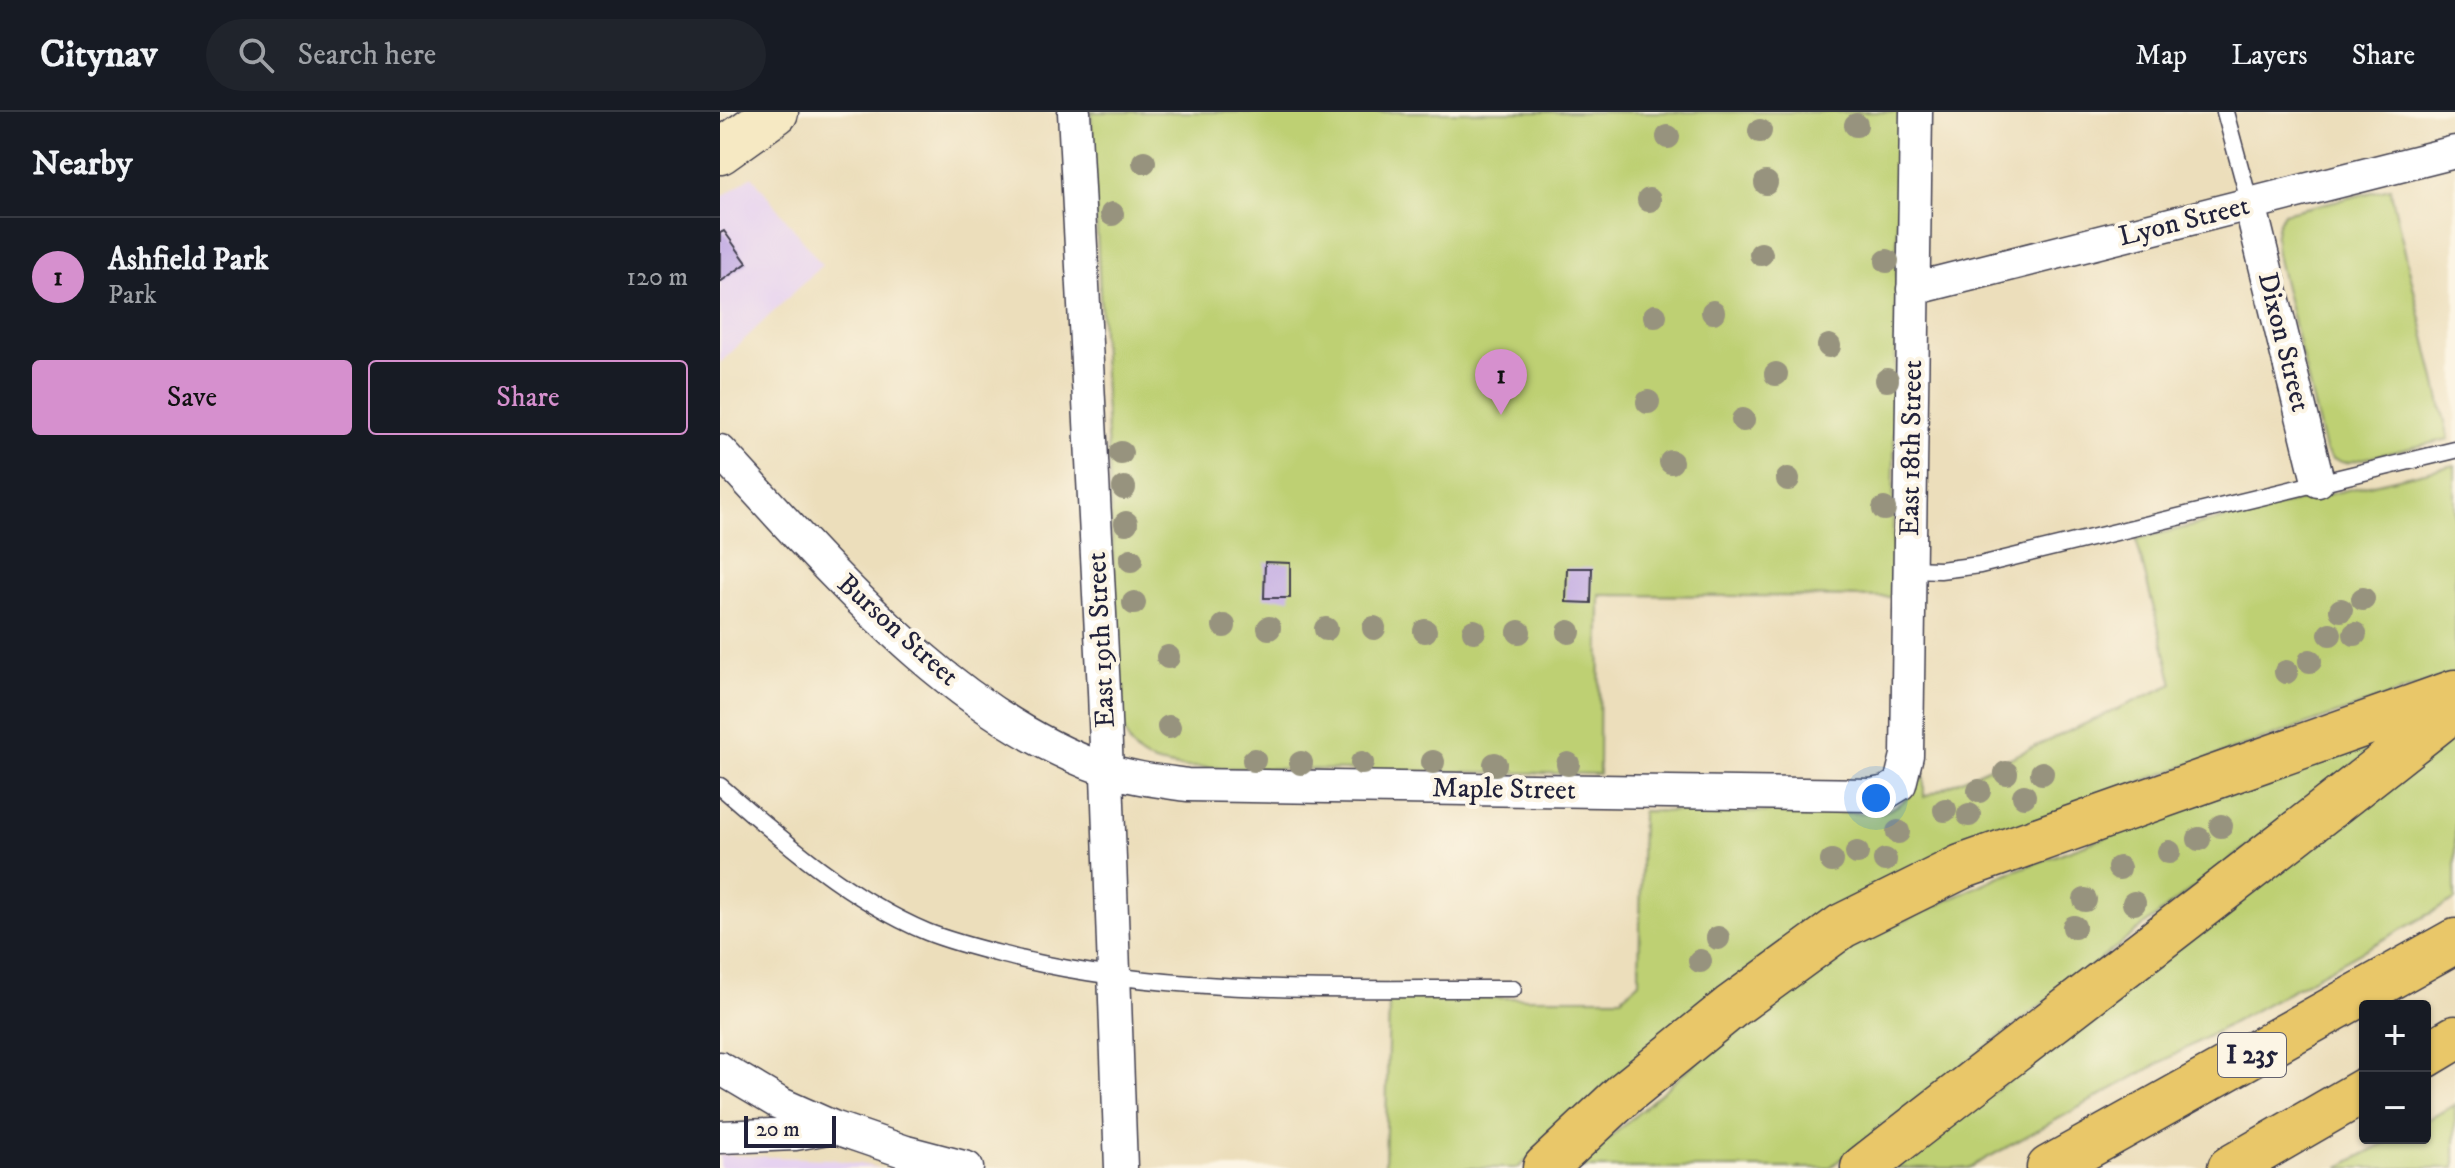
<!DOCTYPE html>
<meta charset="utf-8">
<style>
:root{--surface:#171b24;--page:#20242c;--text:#f1f3f6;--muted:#9ea1a6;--line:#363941;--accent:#d690ce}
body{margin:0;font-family:"IM FELL DW Pica",serif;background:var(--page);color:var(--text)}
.controls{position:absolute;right:24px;bottom:24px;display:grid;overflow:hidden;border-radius:8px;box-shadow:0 2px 6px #0004}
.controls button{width:72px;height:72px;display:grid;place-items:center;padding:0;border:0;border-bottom:2px solid var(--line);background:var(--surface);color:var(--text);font:40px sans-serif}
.scale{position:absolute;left:24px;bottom:20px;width:92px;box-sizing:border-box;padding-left:8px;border:4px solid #22223b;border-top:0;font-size:22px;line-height:28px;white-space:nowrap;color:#22223b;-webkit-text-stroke:6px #fcf5e5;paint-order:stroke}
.you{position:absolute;left:1156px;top:686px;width:28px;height:28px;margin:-20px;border:6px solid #fff;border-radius:50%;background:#1a73e8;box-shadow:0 0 0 12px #1a73e833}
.badge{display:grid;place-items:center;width:52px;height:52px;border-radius:50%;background:var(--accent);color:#111;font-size:26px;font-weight:700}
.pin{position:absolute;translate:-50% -66px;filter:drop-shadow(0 2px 4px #0008)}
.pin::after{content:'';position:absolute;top:42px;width:28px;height:24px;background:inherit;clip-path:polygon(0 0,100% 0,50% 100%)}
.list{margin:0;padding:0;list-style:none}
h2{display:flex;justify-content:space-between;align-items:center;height:104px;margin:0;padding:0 32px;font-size:34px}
h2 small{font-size:26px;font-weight:400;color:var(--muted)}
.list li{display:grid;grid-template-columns:52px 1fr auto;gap:24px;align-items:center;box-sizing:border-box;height:120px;padding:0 32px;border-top:2px solid var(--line)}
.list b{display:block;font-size:30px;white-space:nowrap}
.list p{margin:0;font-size:26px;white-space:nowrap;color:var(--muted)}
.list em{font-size:26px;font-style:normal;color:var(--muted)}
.actions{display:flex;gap:16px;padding:24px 32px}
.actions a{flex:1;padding:18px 0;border:2px solid var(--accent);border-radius:8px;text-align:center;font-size:28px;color:var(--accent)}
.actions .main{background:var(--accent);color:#111}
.icon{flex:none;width:44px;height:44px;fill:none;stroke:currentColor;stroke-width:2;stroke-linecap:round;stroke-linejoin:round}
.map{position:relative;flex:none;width:1735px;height:1056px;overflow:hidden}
header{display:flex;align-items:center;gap:48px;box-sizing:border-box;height:112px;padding:0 40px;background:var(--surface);border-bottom:2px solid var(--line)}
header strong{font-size:38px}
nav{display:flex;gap:44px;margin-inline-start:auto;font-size:28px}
.search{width:560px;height:72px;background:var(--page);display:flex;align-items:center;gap:20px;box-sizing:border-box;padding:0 28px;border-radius:44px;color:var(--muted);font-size:30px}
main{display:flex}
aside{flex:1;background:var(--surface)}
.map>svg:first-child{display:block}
.built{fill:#e6d2f0}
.green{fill:#bed073;stroke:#707957;stroke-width:2}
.building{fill:#bda5e3}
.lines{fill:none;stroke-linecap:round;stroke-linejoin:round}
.service-casing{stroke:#403e4e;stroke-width:19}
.minor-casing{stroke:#403e4e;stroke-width:35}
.secondary-casing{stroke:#403e4e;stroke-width:47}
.motorway-casing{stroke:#403e4e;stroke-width:47}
.service{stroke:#fff;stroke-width:16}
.minor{stroke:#fff;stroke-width:32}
.secondary{stroke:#f6e9c3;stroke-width:44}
.motorway{stroke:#e9c769;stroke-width:44}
.tree{fill:#97937e}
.labels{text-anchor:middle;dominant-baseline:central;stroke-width:8;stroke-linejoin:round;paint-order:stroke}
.shield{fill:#fcf5e5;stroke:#63616e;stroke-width:2}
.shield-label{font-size:26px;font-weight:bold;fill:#22223b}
.street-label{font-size:28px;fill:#22223b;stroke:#fcf5e5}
</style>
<header>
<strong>Citynav</strong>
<div class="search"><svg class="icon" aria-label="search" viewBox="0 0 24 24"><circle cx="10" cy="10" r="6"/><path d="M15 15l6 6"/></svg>Search here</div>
<nav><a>Map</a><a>Layers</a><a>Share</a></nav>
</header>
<main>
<aside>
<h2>Nearby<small></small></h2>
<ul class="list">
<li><span class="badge">1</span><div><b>Ashfield Park</b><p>Park</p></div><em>120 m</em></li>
</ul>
<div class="actions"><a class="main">Save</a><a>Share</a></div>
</aside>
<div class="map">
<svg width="1735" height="1056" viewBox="0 0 1735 1056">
<rect width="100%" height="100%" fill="#fcf5e5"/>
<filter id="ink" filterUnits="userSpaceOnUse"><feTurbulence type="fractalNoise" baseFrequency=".0125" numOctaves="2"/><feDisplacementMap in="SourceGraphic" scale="16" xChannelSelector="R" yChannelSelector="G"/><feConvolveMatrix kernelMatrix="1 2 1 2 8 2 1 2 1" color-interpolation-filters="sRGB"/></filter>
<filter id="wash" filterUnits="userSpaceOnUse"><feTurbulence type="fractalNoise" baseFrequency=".006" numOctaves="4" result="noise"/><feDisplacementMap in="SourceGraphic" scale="32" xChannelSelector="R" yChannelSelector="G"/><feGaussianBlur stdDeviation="1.8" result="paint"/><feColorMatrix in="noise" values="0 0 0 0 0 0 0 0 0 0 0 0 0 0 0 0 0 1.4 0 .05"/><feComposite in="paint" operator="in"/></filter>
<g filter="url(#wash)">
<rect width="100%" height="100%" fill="#ecdebb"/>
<path class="built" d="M32,64l70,89 -102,98v-165z
M0,1043l110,4 51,9h-161z"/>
<path class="green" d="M371,0h808l-7,485 -292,-2 -1,179 -419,-7c-37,-5 -51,-11 -59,-50z
M1670,76l59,251 -104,24 -13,-4 -7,-9 -48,-195c-2,-16 -3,-28 7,-42z
M1735,353v208l-382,132 -479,293 -76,70h-133l4,-170h232l18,-16 3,-171 238,2c23,-7 32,-18 44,-39v23l249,-113 -37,-145z
M1735,620v168l-486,268h-73z
M1659,633l-550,423h-254l173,-151 121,-80 131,-61 283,-104z
M1735,993v63h-117l56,-30h31v-17z"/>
<g id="blocks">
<path class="building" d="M4,119l23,32 -27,19v-49z
M545,450l25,1v35h-26z
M847,456h25l-1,35 -25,-1z"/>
</g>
</g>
<g filter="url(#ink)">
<use href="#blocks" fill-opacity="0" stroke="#403e4e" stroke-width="2"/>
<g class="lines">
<defs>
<path id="service" d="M1505,0l25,92
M1190,457l30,1 40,-5 475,-115
M0,674c63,55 129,113 207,146 30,12 62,19 93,27 162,38 328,29 493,30"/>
<path id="minor" d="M354,0l30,579 17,477
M1530,92l68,277
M1193,177l542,-137
M0,339c109,117 229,263 384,318 27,9 55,12 83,16l684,10 16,-3 13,-8 7,-29 9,-643
M0,956l59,35 54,24
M0,1025l75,-3 38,-7 73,25 61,16"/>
<path id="secondary" d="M0,40l56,-40"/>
<path id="motorway" d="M1705,944l30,-18
M825,1056l79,-74 107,-87 111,-81 119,-59 494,-175
M1143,1056c197,-154 397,-304 592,-460
M1329,1056l406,-227
M1510,1056l135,-78"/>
</defs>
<use href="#service" class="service-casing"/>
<use href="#minor" class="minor-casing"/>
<use href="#secondary" class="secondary-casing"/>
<use href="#motorway" class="motorway-casing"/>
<use href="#service" class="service"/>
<use href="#minor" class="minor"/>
<use href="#secondary" class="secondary"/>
<use href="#motorway" class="motorway"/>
</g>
<g class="tree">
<circle cx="1136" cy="13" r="12"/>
<circle cx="1040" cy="19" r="12"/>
<circle cx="948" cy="25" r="12"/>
<circle cx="424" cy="50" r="12"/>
<circle cx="1046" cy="71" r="12"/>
<circle cx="929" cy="88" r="12"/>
<circle cx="392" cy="102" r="12"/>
<circle cx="1041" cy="142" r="12"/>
<circle cx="1167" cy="149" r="12"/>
<circle cx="993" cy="200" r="12"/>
<circle cx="935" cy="204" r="12"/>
<circle cx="1109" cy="234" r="12"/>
<circle cx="1056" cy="262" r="12"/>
<circle cx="1167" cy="268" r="12"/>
<circle cx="928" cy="290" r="12"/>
<circle cx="1023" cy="308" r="12"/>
<circle cx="401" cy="341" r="12"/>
<circle cx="951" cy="350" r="12"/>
<circle cx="1068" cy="367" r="12"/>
<circle cx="404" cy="376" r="12"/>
<circle cx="1164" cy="397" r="12"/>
<circle cx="406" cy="411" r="12"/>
<circle cx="411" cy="448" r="12"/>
<circle cx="1643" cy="487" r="12"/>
<circle cx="414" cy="491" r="12"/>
<circle cx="1621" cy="498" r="12"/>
<circle cx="504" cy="514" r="12"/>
<circle cx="549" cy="516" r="12"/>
<circle cx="654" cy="516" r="12"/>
<circle cx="606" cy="517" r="12"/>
<circle cx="705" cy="519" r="12"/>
<circle cx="754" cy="519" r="12"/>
<circle cx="799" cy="520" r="12"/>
<circle cx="849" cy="520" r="12"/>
<circle cx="1610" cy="522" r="12"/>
<circle cx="1635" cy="522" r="12"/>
<circle cx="448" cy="545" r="12"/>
<circle cx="1590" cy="549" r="12"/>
<circle cx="1566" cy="560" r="12"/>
<circle cx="449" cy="615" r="12"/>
<circle cx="534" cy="648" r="12"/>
<circle cx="713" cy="650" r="12"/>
<circle cx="581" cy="651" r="12"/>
<circle cx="642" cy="651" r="12"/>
<circle cx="775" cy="652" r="12"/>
<circle cx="848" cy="652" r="12"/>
<circle cx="1286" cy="661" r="12"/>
<circle cx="1322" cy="661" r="12"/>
<circle cx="1259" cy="679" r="12"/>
<circle cx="1304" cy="684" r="12"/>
<circle cx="1225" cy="698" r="12"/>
<circle cx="1249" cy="703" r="12"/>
<circle cx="1501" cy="714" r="12"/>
<circle cx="1178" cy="720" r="12"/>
<circle cx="1479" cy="727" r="12"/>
<circle cx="1449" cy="740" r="12"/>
<circle cx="1137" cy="741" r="12"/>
<circle cx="1165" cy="748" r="12"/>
<circle cx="1112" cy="749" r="12"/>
<circle cx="1399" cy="756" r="12"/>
<circle cx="1365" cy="788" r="12"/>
<circle cx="1414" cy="791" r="12"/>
<circle cx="1354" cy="815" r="12"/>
<circle cx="998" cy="826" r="12"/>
<circle cx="980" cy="849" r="12"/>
</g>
</g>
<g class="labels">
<rect class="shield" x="1498" y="921" width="68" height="44" rx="6"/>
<g class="shield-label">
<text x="1532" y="943">I 235</text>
</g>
<g class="street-label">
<text transform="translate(1464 109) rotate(-14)">Lyon Street</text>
<text transform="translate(1564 230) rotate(76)">Dixon Street</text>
<text transform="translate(1191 336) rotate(-89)">East 18th Street</text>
<text transform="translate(178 518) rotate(42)">Burson Street</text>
<text transform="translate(381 528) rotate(-93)">East 19th Street</text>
<text transform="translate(784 677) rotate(1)">Maple Street</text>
</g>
</g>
</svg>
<div class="controls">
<button>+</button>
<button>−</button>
</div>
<div class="scale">20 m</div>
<div class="you"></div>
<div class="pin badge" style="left:781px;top:303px">1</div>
</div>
</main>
